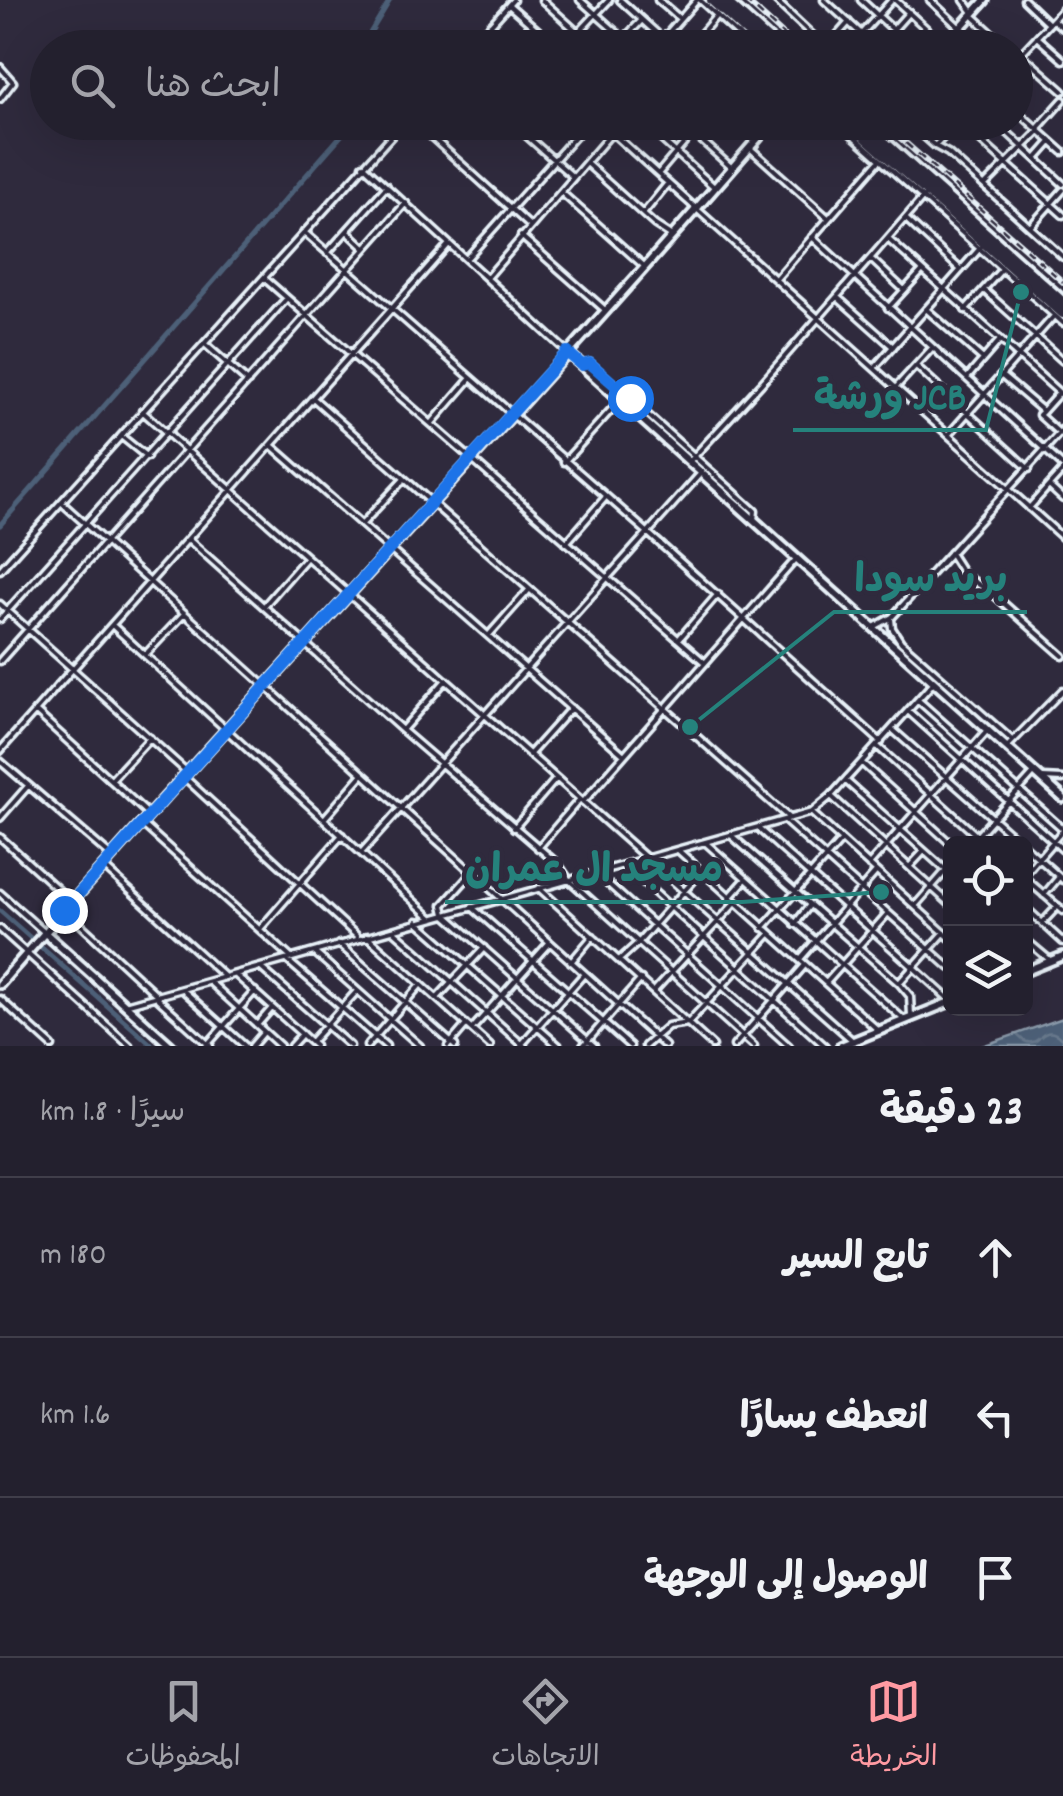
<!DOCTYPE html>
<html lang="ar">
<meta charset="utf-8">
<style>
:root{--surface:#23202e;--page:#2b2836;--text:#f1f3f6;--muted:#a3a3aa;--line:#403e4a;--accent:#ff9aa2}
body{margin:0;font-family:Dekko,"Playpen Sans Arabic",sans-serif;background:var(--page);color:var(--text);direction:rtl}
.controls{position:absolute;right:30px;bottom:30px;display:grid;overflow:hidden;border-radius:15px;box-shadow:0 10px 40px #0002}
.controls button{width:90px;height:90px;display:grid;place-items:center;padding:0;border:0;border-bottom:2px solid var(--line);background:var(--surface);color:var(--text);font:50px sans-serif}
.stop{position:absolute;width:30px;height:30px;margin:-22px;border:8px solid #1a73e8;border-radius:50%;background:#fff}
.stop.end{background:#1a73e8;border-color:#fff;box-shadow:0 2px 10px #0008}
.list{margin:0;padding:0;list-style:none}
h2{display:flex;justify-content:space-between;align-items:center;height:130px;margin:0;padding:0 40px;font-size:42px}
h2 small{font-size:32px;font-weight:400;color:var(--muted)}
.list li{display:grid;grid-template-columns:65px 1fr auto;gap:30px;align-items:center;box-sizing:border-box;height:160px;padding:0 40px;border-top:2px solid var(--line)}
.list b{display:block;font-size:38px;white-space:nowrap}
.list em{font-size:32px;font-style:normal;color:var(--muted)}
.icon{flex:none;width:55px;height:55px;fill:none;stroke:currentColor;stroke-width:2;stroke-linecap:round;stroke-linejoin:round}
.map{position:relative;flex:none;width:1063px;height:1046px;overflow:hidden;direction:ltr}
.search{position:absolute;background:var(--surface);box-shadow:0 10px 40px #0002;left:30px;right:30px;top:30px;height:110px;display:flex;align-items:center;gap:25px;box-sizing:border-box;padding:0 35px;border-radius:55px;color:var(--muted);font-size:38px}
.sheet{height:610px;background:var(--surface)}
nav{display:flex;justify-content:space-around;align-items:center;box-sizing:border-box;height:140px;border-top:2px solid var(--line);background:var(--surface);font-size:28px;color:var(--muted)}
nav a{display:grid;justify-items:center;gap:5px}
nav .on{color:var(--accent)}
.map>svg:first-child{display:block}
.water{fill:url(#water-waves);stroke:#8b9bab;stroke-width:2.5}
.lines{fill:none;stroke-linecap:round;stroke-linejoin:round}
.canal{stroke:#4d6178;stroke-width:5}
.street-casing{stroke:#e8f1f8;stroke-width:11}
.secondary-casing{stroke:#e8f1f8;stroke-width:14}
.highway-casing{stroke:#e8f1f8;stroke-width:18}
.street{stroke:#2f2a3d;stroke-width:4}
.secondary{stroke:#2f2a3d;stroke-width:6}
.highway{stroke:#2f2a3d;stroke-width:10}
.rail-casing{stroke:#e8f1f8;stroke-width:6}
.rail{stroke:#2f2a3d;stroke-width:2.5;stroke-dasharray:8;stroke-linecap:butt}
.route{stroke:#1a73e8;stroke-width:12}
.leader{fill:none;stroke:#25827c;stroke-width:4}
.callout-dot{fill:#25827c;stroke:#2f2a3d;stroke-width:4}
.callout-label{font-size:40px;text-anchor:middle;font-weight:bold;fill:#25827c;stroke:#2f2a3d;stroke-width:9;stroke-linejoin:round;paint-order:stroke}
</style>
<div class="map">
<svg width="1063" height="1046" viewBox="0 0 1063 1046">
<defs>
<pattern id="water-waves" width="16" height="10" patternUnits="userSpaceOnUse" patternTransform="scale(2.5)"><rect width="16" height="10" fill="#4d6178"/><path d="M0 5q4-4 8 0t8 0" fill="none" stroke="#67788c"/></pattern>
</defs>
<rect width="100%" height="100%" fill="#2f2a3d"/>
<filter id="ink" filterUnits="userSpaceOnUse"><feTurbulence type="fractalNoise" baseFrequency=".01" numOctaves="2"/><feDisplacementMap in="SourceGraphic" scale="20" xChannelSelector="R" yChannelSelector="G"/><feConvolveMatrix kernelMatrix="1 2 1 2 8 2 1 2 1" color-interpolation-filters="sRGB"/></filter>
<g filter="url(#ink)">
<path class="water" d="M1063,1018v28h-81z"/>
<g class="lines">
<path class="canal" d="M361,48l29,-48
M0,525l353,-403
M0,911l153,135"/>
<defs>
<path id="street" d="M542,0l53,48
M580,0l44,39
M620,0l53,48
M658,0l22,19
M700,0l53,48
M775,0l51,48 23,-26
M824,0l53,48
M861,0l52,48
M895,0l48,44
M930,0l30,28
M964,0l8,11
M1024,0l25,24
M509,5l49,43
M972,15l36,33
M1053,20l10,8
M490,25l26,23
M893,30l16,-18
M862,33l30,-33
M701,34l14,14
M1037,37l26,23
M470,48l43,-48
M564,48l45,-48
M615,48l27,-28
M655,48l42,-48
M689,48l28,-33
M986,48l10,-12
M1016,54l13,7 34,30
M1016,59l47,-50
M0,67l13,15 -13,17
M1016,110l47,42
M415,122l115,104
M511,122l62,55
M600,122l463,416
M642,122l71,64
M681,122l51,46
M838,122l225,201
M908,122l27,24 13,7 115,104
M960,122l103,93
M996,122l67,62
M1037,129l26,-29
M935,146l23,-24
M750,148l78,70
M1036,159l15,-17
M586,163l69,62 17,11
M363,165l203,186
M658,174l44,-52
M986,184l53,-53
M562,193l82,73
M643,214l25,-31
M906,219l55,51
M1030,227l33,-37
M347,231l18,17
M304,232l342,299 235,211
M521,236l83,73
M812,237l251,229
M888,239l175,157
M327,253l60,-67
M468,257l120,-135
M871,259l33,31
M264,278l440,384
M487,278l134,-156
M776,279l102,-117
M984,290l79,71
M837,297l56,50
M888,308l34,-37
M926,309l57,50
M965,310l37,-41
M206,345l42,37
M581,365l9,-2 165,148 -1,9
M916,366l113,103
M875,367l106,-120
M1003,377l40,34 -4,4 20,18
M967,378l33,-38
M898,385l34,-37
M313,398l476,420
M142,411l711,630
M1043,411l16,-18
M432,423l39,-45
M950,433l103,-116
M121,436l26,21
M271,445l353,310
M564,462l56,-62
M689,462l72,-78 166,-191
M1049,486l14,13
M61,502l604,544
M1029,508l34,-38
M362,524l41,-44
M188,539l214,191 157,135 10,15 185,166
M566,543l39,-45
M950,553l14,22 28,18 71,63
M0,570l404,-448
M0,604l186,167
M264,606l42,-48
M0,619l287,-321
M891,619l1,9 9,14 112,99
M112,625l320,293
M874,627l18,-10 171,-188
M489,635l40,-45
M679,639l39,-45
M146,654l38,-40
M0,661l406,-458
M918,700l145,129
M35,711l114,104
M908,711l155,139
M403,729l43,-49
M892,729l130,115
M877,746l109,98
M1007,747l56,-57
M0,751l449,-507
M529,755l42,-47
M0,761l111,95
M862,763l89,81
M184,777l173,159
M1043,778l20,1
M112,779l38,-41
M846,781l104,93
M831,796l119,108
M583,802l214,-244
M813,814l137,124
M0,818l28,-32
M324,819l38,-44
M786,822l164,146
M141,823l149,134
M514,828l42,-49
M760,830l190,170
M732,836l167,147 11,13 1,20
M0,837l72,65
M705,842l198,177
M970,844l64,-71
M1026,847l37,33
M538,848l41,-48
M678,850l201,181
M361,853l340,-380
M624,865l201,181
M869,865l118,-134
M103,866l122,111
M910,866l14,-15
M595,872l194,174
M1026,873l37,-43
M471,874l-28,31 2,9 149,132
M1026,879l37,32
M539,888l174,158
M0,893l44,39
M1044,895l15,-18
M729,898l16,-18
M915,906l35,-40
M472,907l158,139
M1026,908l37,34
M64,909l95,88
M417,921l142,125
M1044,921l14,-15
M795,924l14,-18
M763,928l77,-86
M0,929l130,117
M260,929l82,-94
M393,930l131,116
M367,936l123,110
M1026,940l25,21
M339,944l116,102
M315,953l105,93
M800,959l76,-87
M619,960l20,-18 62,-70
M288,961l98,85
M571,962l22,-26
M261,968l89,78
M237,976l78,70
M210,982l70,64
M826,983l62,-70
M899,983l45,-50
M654,991l81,-88
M185,992l60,54
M437,998l47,-50
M0,999l52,47
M158,999l52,47
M125,1005l687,-193 19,-16 101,-112
M257,1025l15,-17
M472,1029l77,-86
M311,1042l46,-51
M521,1045l63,-71
M206,1046l49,-55
M252,1046l12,-14
M291,1046l11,-12
M367,1046l54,-62
M448,1046l18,-21
M583,1046l58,-67
M645,1046l23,-20 20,-3 82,-89
M734,1046l71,-81"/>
<path id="secondary" d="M942,48l43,-48
M567,352l496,446
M44,932l127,114
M1026,971l37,-15
M0,984c253,-291 520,-570 772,-862
M841,1046l109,-44"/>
<path id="highway" d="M712,0l53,48
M723,0l53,48
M849,122l214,191
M861,122l202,181"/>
</defs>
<use href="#street" class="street-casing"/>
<use href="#secondary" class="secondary-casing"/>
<use href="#highway" class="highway-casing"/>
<use href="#street" class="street"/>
<use href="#secondary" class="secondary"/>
<use href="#highway" class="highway"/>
<defs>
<path id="rail" d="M745,0l53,48
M882,122l181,160"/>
</defs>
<use href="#rail" class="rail-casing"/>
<use href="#rail" class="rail"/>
</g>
</g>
<g class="lines" filter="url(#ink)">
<path class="route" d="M64,910l503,-558 15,13 8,-2 40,35"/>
</g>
<path class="leader" d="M1021 292L986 430H793M690 727L834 612H1027M881 892L742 902H445"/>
<g class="callout-dot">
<circle cx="1021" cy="292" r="10"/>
<circle cx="690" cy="727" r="10"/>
<circle cx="881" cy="892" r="10"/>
</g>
<g class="callout-label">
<text x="890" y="409">ورشة JCB</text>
<text x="931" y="591">بريد سودا</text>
<text x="594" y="881">مسجد ال عمران</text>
</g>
</svg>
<div class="controls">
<button><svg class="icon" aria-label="locate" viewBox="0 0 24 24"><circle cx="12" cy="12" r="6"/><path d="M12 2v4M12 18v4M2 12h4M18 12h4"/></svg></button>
<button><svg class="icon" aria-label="layers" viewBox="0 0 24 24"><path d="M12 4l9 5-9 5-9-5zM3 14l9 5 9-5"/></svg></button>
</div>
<div class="stop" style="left:630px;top:398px"></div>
<div class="stop end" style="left:64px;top:910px"></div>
<div class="search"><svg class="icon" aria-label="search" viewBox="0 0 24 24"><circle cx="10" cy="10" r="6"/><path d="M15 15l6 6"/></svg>ابحث هنا</div>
</div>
<section class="sheet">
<h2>23 دقيقة<small>سيرًا · 1.8 km</small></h2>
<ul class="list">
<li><svg class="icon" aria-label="ahead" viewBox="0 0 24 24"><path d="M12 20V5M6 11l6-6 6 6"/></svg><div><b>تابع السير</b></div><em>180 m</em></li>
<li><svg class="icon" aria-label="left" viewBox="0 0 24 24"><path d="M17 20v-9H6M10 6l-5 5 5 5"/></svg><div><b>انعطف يسارًا</b></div><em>1.6 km</em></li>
<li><svg class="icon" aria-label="arrive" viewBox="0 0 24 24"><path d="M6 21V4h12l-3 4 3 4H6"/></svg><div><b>الوصول إلى الوجهة</b></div></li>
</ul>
</section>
<nav>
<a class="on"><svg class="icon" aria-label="map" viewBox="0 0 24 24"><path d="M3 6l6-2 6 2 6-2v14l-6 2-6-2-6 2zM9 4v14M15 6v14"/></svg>الخريطة</a>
<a><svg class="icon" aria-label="directions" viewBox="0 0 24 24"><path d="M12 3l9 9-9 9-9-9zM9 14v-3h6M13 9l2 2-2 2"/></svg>الاتجاهات</a>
<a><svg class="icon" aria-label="saved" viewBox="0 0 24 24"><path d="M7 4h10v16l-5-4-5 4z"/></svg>المحفوظات</a>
</nav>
